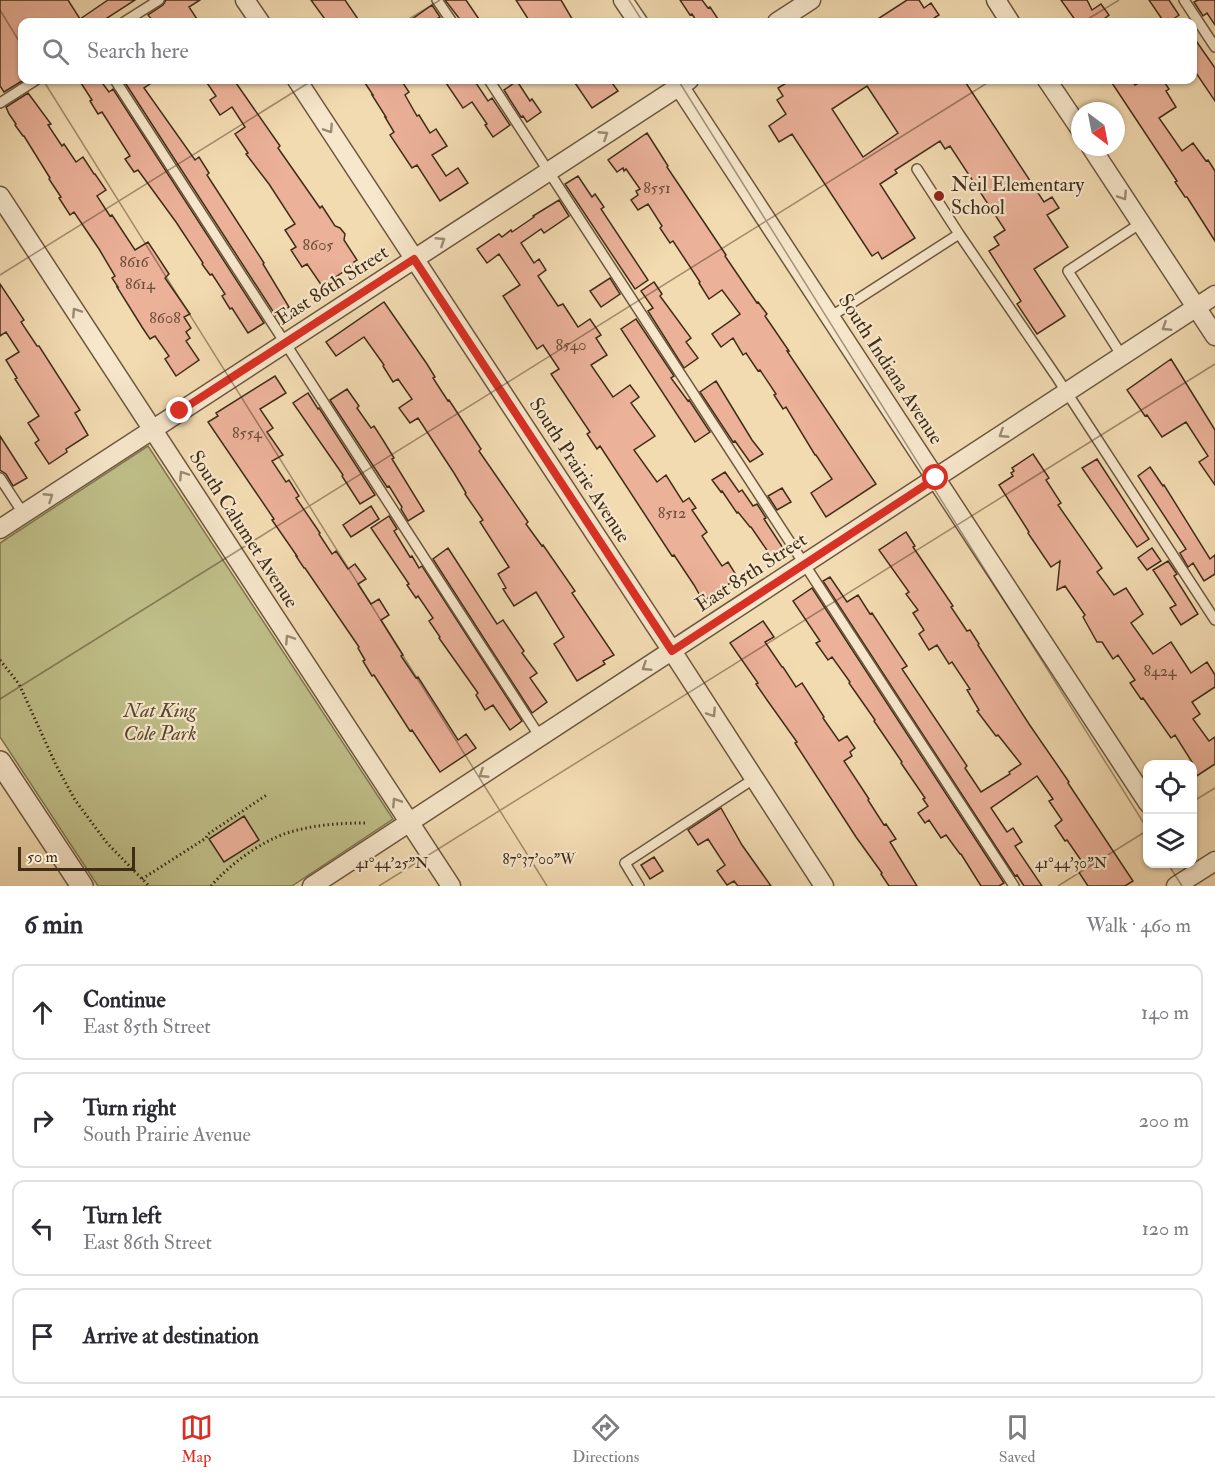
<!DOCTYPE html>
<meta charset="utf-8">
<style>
:root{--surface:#fff;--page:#f7f7f7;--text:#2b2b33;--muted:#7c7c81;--line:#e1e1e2;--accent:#d93025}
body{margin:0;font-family:"IM FELL Double Pica",serif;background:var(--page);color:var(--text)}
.controls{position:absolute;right:18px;bottom:18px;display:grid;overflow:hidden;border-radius:12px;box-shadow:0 2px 4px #0004}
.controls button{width:54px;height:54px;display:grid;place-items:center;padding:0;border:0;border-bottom:2px solid var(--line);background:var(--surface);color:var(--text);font:30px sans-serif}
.compass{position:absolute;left:1071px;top:102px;width:54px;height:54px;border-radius:50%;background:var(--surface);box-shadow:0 2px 4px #0004;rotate:148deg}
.scale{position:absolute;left:18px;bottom:15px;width:117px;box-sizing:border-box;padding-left:6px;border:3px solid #402d18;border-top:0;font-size:16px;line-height:21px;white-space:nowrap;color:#402d18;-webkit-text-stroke:4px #f7e7cc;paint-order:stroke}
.stop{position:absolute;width:18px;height:18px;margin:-14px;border:4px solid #d93025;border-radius:50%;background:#fff}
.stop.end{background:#d93025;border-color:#fff;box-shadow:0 2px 6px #0008}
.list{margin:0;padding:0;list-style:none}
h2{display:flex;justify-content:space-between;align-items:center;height:78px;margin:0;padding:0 24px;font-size:26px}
h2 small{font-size:20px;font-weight:400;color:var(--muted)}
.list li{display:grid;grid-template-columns:39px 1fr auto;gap:18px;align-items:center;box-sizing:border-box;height:96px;margin:0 12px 12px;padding:0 12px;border:2px solid var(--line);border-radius:12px}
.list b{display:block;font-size:22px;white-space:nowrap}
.list p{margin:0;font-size:20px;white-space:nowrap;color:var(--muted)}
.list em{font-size:20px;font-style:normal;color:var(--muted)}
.icon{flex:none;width:33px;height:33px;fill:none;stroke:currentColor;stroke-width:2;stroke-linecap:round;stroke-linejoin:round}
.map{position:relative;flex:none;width:1215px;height:886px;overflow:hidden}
.search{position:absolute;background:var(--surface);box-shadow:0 2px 4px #0004;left:18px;right:18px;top:18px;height:66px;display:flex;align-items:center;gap:15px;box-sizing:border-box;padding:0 21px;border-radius:12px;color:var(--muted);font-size:22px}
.sheet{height:510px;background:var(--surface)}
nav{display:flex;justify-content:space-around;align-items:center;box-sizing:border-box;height:84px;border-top:2px solid var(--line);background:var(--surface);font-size:16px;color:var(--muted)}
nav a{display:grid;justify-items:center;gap:3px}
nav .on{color:var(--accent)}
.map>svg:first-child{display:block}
.green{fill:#bfbe88;stroke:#807650;stroke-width:1.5}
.building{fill:#ebb199;stroke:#402d18;stroke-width:1.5;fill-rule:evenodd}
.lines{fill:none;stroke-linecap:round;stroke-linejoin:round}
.service-casing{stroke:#6c583e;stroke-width:12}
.minor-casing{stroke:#6c583e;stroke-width:21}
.tertiary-casing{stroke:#6c583e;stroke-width:24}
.path{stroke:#402d18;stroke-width:3;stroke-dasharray:1.5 3;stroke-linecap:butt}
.service{stroke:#f7e7cc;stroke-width:9}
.minor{stroke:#f7e7cc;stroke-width:18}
.tertiary{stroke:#f7e7cc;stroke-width:21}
.oneway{stroke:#9c8a72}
.route{stroke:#d93025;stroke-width:8}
.ticks{fill:none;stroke:#402d18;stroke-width:1.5;stroke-opacity:0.45}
.poi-dot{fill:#8f2418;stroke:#f7e7cc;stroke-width:2}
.labels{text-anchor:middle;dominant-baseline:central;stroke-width:4.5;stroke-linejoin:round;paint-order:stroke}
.number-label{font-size:16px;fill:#6b4e38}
.poi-label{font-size:20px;fill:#402d18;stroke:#f7e7cc;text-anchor:start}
.street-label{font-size:20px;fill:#402d18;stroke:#f7e7cc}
.park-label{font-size:20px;font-style:italic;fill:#594a2e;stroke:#f7e7cc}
.ticks-label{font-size:15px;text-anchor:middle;fill:#402d18;stroke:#f7e7cc;stroke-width:4.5;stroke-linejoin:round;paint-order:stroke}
</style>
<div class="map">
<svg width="1215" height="886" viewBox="0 0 1215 886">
<rect width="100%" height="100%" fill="#f2dab1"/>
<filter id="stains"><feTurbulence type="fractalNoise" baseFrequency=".00333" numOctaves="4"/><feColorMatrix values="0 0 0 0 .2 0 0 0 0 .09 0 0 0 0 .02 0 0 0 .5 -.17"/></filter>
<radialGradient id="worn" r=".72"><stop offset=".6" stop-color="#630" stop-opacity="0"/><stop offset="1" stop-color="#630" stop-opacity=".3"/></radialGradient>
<path class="green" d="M148,446l245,373 -101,67h-194l-98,-149v-194z"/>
<path class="building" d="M0,0h68l12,19 28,-19h27l-34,22h-79v59l-18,11 -4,-6z
M166,0h34l-11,7 10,15h-45l-6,-7 15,-10z
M311,0h34l15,22h-33z
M445,0h21l15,22h-19z
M516,0h45l13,22h-44z
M680,0h22l6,8 2,-1 10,15h-23l-5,-8 -2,1z
M907,0h12l5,8 7,-5 8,12 -11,7h-55z
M1061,0h26l5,10 9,-6 8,11 -9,7h-26l2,-1z
M1149,0h20l10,15 -10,7h-5z
M1198,0h17v25l-8,-12 -4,3 -9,-14z
M432,5l8,12 -8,5h-24z
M1192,35l23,33v33l-23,-34z
M79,80h21l9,12 4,-3 151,234 -16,10 -16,-25 -2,1 -8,-13 3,-2 -13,-20 -2,1 -8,-11 1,-1 -27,-41 -38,-52 -4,2 -9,-13 5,-3 -28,-44 -4,2 -8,-13 2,-1z
M126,80h30l-12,8 51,72 4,-3 10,16 -2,2 57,88 -1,1 26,43 -13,9 -152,-235z
M205,80h29l46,66 -2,2 42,60 2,-2 13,20 5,2 5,6 -1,6 13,20 -3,2 1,2 -33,22 -15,-22 -5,3 -11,-17 5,-3 -11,-17 10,-6 -26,-40 -23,-30 2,-1 -13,-19 10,-7 -13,-20 -12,8 -10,-15 6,-4z
M363,80h38l8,12 -4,3 12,21 2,-1 11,18 6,-4 11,17 -15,9 14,21 12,-8 10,15 -28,18 -23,-36 -5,3 -22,-33 4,-3 -9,-15h1l-14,-22h1z
M444,80h30l14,21 4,-3 18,27 -17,12 -8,-12 2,-1 -15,-22 -9,6z
M573,80h37l8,11 -26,17z
M791,80h173l80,122 8,-5 7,11 -12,7 21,32 -34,22 31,47 -28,18 -20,-30 4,-3 -32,-50 10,-6 -5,-8 11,-7 -55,-84 -5,3 -5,-8 -45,29 2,3 -17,11 35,54 -33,21 -4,-7 -6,4 -80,-122 -13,8 -10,-16 17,-12 -9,-14 6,-4 -5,-8zM867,86l31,47 -35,24 -31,-48z
M1110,80h22l3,5 9,-5h19l6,9 -3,2 10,16 -17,11 23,33 11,-8 13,18 2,-1 7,11v70l-28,-44h-2l-10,-15 2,-1z
M517,81l13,20 2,-2 9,13 -14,10 -4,-6 -2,1 -17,-27z
M28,93l23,31 -3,1 14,21 2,-2 12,18 7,-5 11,17h1l11,16 -9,6 13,20 2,-1 23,35 13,-8 21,32 -4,4 25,36 -6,3 7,11 -5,4 4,6 -4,3 13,19 -23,16 -11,-17 4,-3 -14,-20 -5,3 -8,-12 -25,-40h1l-6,-9 3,-2 -16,-27 -25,-37 -4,3 -11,-17 2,-1 -12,-18 1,-1 -26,-42h-1l-8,-11 1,-1 -7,-10 -3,-7z
M647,133l21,33 -1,1 59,88 -1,1 32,47 1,-1 9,12 -2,2 24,35h-2l89,133 -50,33 -15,-24 21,-14 -16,-24h-1l-29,-48 -3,2 -9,-14 2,-1 -16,-24 -2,1 -12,-18 -3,2 -10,-17 -12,9 -9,-13 28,-20 -18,-24 -13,9 -10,-16 1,-1 -27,-41 -3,2 -10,-15 2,-2 -14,-22 -10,6 -7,-10 7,-5 -2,-4 4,-2 -14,-20 -2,2 -1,-3 -6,4 -9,-12z
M578,176l14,21 3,-3 9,13 -3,2 47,71 -13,9 -70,-105z
M559,200l10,16 -25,17 -3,-4 -20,14 13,20 5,-4 7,11 -8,6 20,30 5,-2 15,23 12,-8 11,16 -5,3 11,17 -16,10 22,32 17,-12 9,12 -8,6 24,33 -21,14 23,32 9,-7 17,27 6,-4 7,10 -4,2 15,22 -5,4 20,30 6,-4 10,16 -35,23 -9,-16 -20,-30 -2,1 -72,-110 -3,3 -10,-15 3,-2 -39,-58 8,-5 -16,-24 -6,4 -34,-53 17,-11 -21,-31 -12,9 -10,-14 22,-15 3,3 9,-7 1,2 22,-15 -1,-1z
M610,278l10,16 -19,13 -11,-16z
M654,282l8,12 -2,2 31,42 -5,4 12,16 -14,10 -36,-57 5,-3 -12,-17z
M0,284l24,36 -3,2 16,24h2l41,64 -5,3 13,22 -22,14 1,3 -18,12 -14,-21 4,-3 -11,-17 11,-7 -24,-37 2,-1 -11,-18 13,-8 -13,-20 -6,4z
M384,302l43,62 8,13 -2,1 15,23 1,-1 32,49 -2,2 49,71 -2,2 16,22 1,-1 32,46 -3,2 42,62 -11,6 2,3 -28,17 -23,-37 10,-7 -28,-45 -22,14 -11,-17 3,-1 -8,-14 11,-7 -29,-45 3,-2 -18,-26 1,-1 -12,-20 -36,-55 -8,5 -11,-15 13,-9 -14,-20 -5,3 -10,-16 1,-1 -20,-28 -28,19 -10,-14z
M636,319l38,57 -3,2 17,23 1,-1 21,32 -15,10 -74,-113z
M1171,359l44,71v55l-16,-23 9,-6 -22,-34 -24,15 -15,-22 -2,1 -18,-26z
M275,376l11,17 -26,16 13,19 -6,4 16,23 -11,6 14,21 3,-2 10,16 -3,2 24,35 -1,1 13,20 4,-3 12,18 7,-5 11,15 -8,5 13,20 8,-5 10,16 -8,5 22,35 -2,1 15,22 2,-1 40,63 8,-6 10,14 -36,24 -28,-42 -2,1 -36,-56 -2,1 -9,-15 2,-1 -7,-12 1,-1 -54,-79h-1l-8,-12h1l-25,-36 2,-1 -66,-97 10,-6 -2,-3z
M716,381l36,59 11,14 -13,8 -15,-21 -2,1 -33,-50z
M347,389l12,17 -2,2 14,20 3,-2 9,14 11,18 -2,1 32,52 -16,10 -7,-12 1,-2 -13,-21 -2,1 -57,-87z
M308,393l10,16 1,-1 56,87 -15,9 -18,-28 1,-1 -50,-72z
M0,436l27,42 -14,8 -7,-12 -6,-4z
M1033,454l16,24 -3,2 15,23 -3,2 44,63 -5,4 17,23 12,-7 17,26 -12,9 22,31 18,-12 20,31 16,-11 8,13v12l-23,15 8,12 -7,5 16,22 6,-4v27l-23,15v-17l-17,-27 -4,3 -28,-40 -2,1 -11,-16 5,-3 -17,-25 -5,4 -11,-17h-5l-14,-25 2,-2 -20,-29 -8,4 3,-29 -9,6 -23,-34 1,-1 -30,-47 14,-9 -2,-3 3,-2 -2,-3z
M1097,459l52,80 -12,8 -55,-79z
M1150,467l13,19 1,-1 46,74 5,-4v19l-11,7 -11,-18 -5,4 -8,-14 6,-4 -48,-73z
M725,472l14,20 3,-2 11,16 4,-2 9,14 -2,1 19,29 -12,8 -20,-29h-1l-12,-15 -1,1 -15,-22 -1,1 -9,-12z
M782,488l9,14 -14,8 -9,-14z
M371,506l8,13 -28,18 -8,-12z
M389,516l8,13 -3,2 16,26 2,-1 7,12 3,-2 100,155 -12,9 -17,-25 -8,5 -9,-15 2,-2 -39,-55 1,-1 -11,-16 4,-3 -15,-22 -2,2 -9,-13 2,-1 -38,-56z
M906,532l9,14 -2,1 40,59 -2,1 16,24 3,-1 9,14 -1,1 51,79 40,58 -1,1 65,98 -8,5h-37l-12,-18 7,-5 -16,-23 -2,1 -10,-15 7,-6 -13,-19 4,-2 -16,-23 -46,32 16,24 6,-4 9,14 -7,4 27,40h-18l-7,-11 -2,1 -192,-295 7,-4 17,25 11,-7 12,19 2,-1 35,53 -5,3 65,97 -2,2 16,24 29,-18 -1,-2 12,-8 -23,-29 -2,1 -19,-25 2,-1 -12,-20 3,-1 -18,-27 -3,2 -12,-19 -8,5 -10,-16 5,-4 -11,-17 5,-3 -12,-16 3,-2 -30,-42z
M448,548l49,76 6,-4 21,31 -2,2 15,20 -7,5 17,24 -15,11 -99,-154z
M1152,548l9,13 -14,9 -9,-12z
M1168,561l9,13 -3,2 24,38 -17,11 -11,-17 6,-3 -23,-35z
M812,588l192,295 -5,3h-18l-20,-32h-1l-14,-19 -5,3 -12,-18 -4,3 -7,-10 10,-7 -5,-7 2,-1 -24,-35 1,-1 -28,-41 1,-1 -26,-37 1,-1 -18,-25 -4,3 -12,-17 4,-2 -27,-40z
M763,621l11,16 -9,5 17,25h1l13,20 6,-4 22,34 -1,1 16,23 8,-5 8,12 -5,4 2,4 -8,5 25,38 -1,1 16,25 2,-1 10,15 -6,3 27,44h-28l-8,-12 1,-1 -26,-36 -61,-94 2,-1 -30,-42 -11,-16 2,-1 -28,-40z
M721,808l21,37 29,41h-33l-4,-5 -7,4 -10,-14 8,-6 -17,-26 -10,6 -10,-15z
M244,816l15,24 -35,22 -15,-23z
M654,857l9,14 -13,8 -9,-14z"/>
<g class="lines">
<defs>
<path id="service" d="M437,0l15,22
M1184,0l31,47
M124,22l35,-22
M115,80l425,657
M489,80l525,806
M0,103l36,-23
M959,234l97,142 159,244
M830,317l129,-83 -42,-65
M1122,356l-54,-85 73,-48
M0,478l23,35
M639,886l-14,-23 130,-85"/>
<path id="minor" d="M245,0l15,22
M623,0l15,22
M996,0l14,22
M777,22l34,-22
M297,80l375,571 152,235
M675,80l473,723
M1047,80l33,49
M1091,147l124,189
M0,196l451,690
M0,529l689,-449
M312,886l903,-591
M1176,886l39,-25"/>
<path id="tertiary" d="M0,762l82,124"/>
</defs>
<use href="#service" class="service-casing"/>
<use href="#minor" class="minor-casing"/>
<use href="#tertiary" class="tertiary-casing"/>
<path class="path" d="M0,660l19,24 37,81 19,35 32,43 42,43
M142,879l64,-41 2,-4 60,-40
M211,886c18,-21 49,-44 76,-53 25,-8 52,-10 78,-10"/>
<use href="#service" class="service"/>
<use href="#minor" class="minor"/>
<use href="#tertiary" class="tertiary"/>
</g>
<defs><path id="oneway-chevron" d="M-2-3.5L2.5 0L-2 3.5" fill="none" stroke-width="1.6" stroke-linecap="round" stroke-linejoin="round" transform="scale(1.5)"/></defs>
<g class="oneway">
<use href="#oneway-chevron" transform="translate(329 129) rotate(57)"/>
<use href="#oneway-chevron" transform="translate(604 135) rotate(-33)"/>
<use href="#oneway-chevron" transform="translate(1123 196) rotate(57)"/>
<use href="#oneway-chevron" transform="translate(441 241) rotate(-33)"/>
<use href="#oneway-chevron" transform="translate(76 312) rotate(-123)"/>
<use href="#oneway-chevron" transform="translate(1166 327) rotate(147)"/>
<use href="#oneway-chevron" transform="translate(1003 434) rotate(147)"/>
<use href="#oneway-chevron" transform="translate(183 475) rotate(-123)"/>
<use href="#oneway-chevron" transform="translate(49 497) rotate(-33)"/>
<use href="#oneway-chevron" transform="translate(289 639) rotate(-123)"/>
<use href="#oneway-chevron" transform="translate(646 667) rotate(147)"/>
<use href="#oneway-chevron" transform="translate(712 713) rotate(57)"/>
<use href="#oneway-chevron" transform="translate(483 774) rotate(147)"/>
<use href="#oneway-chevron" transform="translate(396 802) rotate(-123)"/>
</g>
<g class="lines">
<path class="route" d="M180,411l234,-152 258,392 264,-173"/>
</g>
<path class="ticks" d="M629,0l14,22M0,10l22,36M404,22l36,-22M1083,22l36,-22M43,80l504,806M678,80l470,750M0,275l313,-195M0,699l992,-619M1192,802l23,-14M1168,864l14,22M379,886l836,-522M1058,886l90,-56"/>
<circle class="poi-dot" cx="939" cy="196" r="6"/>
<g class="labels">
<g class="number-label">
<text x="657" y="188">8551</text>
<text x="318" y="245">8605</text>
<text x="134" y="262">8616</text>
<text x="140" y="284">8614</text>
<text x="165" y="318">8608</text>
<text x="571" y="345">8540</text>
<text x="247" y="433">8554</text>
<text x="672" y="513">8512</text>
<text x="1160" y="671">8424</text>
</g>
<g class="poi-label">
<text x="951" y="184">Neil Elementary<tspan x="951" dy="23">School</tspan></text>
</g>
<g class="street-label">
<text transform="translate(332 285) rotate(-33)">East 86th Street</text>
<text transform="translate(891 369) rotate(57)">South Indiana Avenue</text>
<text transform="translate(580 470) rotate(57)">South Prairie Avenue</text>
<text transform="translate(244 529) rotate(57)">South Calumet Avenue</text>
<text transform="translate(751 572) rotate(-33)">East 85th Street</text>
</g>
<g class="park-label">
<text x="160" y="710">Nat King<tspan x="160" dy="23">Cole Park</tspan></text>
</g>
</g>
<g class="ticks-label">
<text x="539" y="864">87°37'00"W</text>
<text x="392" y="868">41°44'25"N</text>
<text x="1071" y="868">41°44'30"N</text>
</g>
<rect width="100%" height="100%" filter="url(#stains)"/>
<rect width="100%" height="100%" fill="url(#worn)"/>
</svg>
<div class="controls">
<button><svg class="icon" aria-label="locate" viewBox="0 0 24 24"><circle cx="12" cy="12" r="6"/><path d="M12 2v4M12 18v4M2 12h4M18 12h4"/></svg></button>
<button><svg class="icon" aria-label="layers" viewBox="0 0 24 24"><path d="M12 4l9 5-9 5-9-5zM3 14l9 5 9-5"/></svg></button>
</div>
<svg class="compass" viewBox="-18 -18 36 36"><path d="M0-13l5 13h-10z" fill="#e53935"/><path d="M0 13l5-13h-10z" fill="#7c7c81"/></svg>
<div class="scale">50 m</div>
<div class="stop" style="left:936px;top:478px"></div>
<div class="stop end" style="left:180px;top:411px"></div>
<div class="search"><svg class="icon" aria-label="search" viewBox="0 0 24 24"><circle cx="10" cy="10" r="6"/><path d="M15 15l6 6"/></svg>Search here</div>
</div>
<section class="sheet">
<h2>6 min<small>Walk · 460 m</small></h2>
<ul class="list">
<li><svg class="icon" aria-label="ahead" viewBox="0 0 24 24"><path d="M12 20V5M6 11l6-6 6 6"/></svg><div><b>Continue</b><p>East 85th Street</p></div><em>140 m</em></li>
<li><svg class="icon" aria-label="right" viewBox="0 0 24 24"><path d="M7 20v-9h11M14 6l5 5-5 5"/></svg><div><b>Turn right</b><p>South Prairie Avenue</p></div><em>200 m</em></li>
<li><svg class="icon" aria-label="left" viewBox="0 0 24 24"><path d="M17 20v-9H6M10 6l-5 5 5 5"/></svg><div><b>Turn left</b><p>East 86th Street</p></div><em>120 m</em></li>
<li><svg class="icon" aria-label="arrive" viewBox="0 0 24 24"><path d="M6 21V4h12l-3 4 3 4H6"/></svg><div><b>Arrive at destination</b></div></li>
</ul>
</section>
<nav>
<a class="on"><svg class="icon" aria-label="map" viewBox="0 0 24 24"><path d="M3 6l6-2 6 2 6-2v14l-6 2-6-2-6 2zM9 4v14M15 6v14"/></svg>Map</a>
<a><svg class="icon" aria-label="directions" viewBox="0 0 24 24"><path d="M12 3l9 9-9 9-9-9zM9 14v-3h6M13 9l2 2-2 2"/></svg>Directions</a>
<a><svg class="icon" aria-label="saved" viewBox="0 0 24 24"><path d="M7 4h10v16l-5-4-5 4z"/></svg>Saved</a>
</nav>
